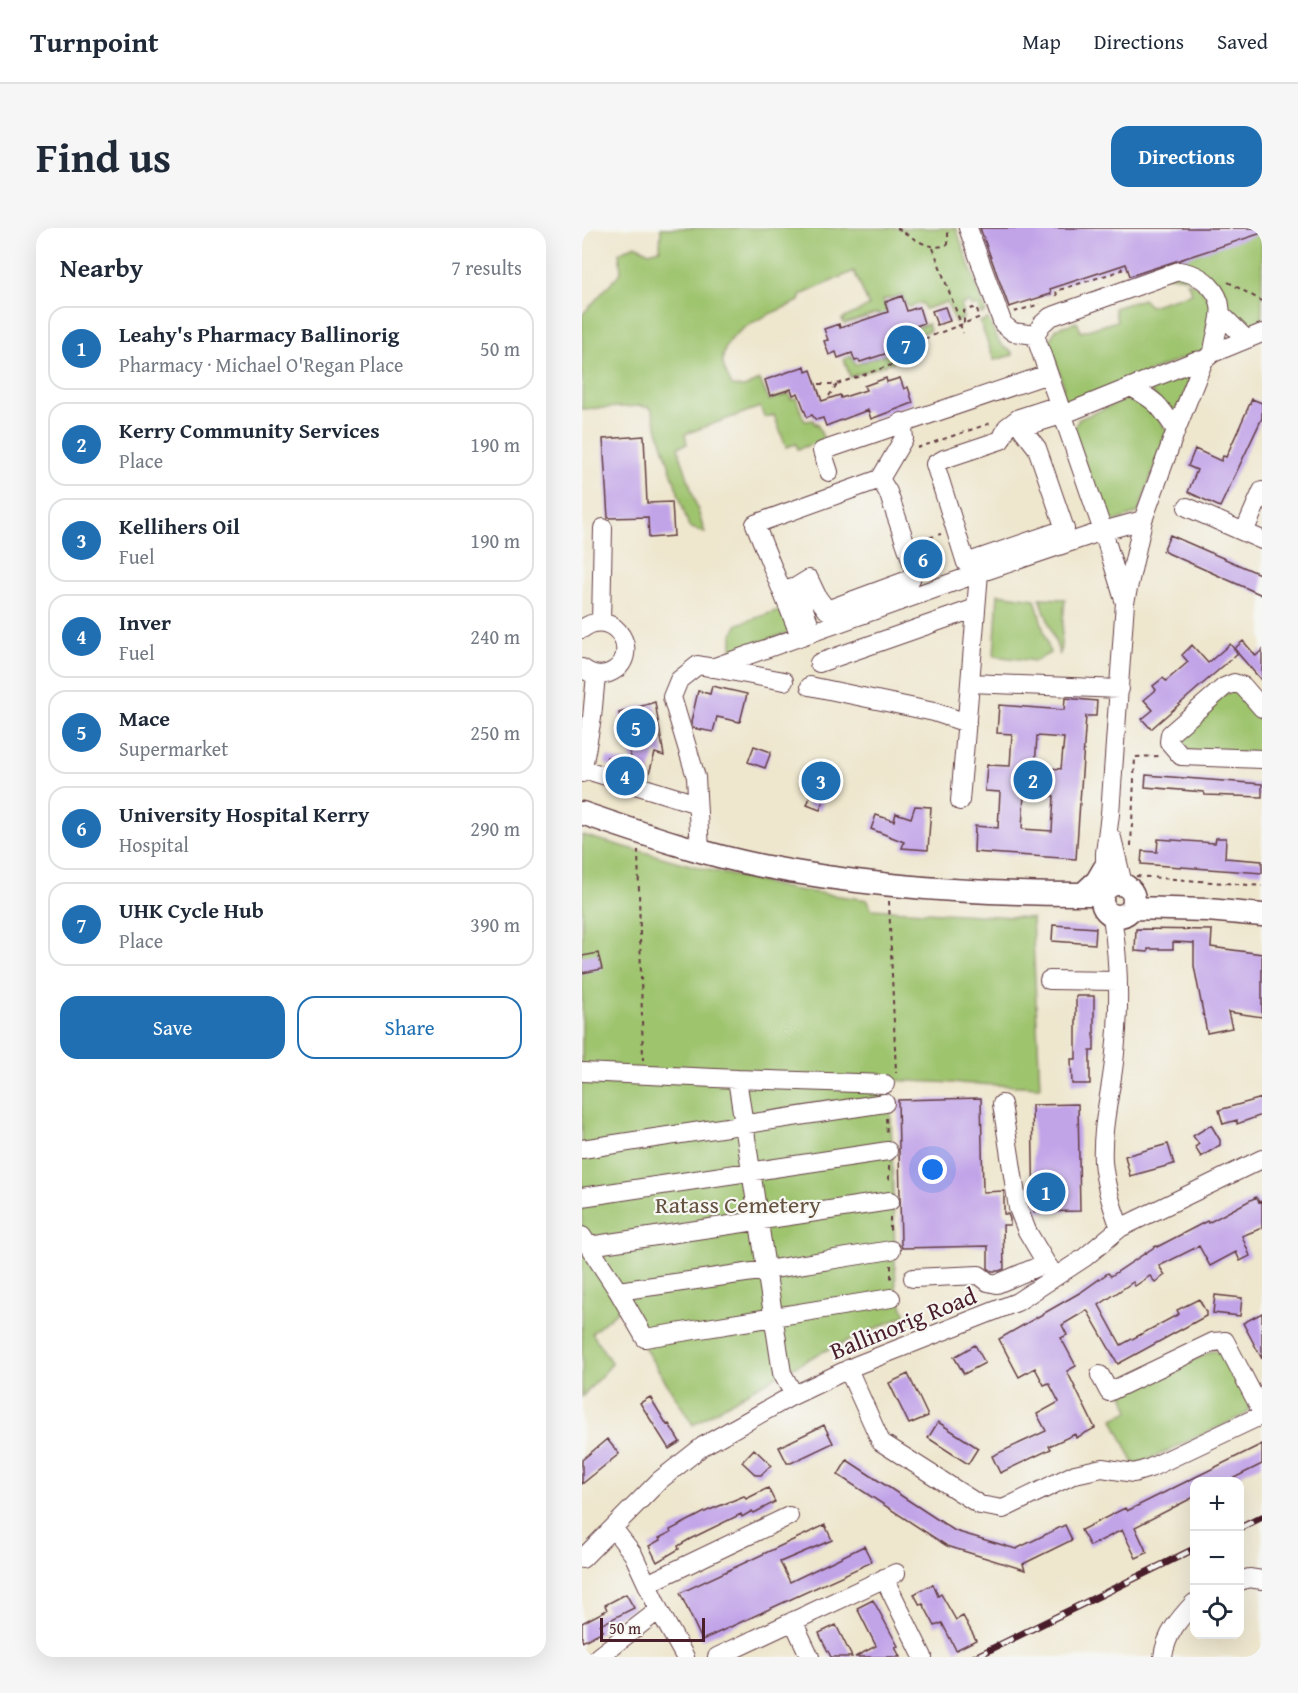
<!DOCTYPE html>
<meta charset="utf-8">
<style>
:root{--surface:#fff;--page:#f6f6f7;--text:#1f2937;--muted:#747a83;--line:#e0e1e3;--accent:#1f6fb2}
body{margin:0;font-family:"Gentium Book Plus",serif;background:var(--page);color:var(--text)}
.controls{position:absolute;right:18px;bottom:18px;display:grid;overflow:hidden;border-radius:12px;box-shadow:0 6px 24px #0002}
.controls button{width:54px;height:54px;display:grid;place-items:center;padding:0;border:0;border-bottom:2px solid var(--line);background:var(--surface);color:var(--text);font:30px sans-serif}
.scale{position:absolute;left:18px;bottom:15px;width:105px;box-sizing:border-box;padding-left:6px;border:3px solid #4a1f2b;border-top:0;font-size:16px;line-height:21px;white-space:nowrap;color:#4a1f2b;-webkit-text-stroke:4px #f6f6f2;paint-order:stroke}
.you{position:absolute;left:351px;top:942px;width:21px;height:21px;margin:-15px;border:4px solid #fff;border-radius:50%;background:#1a73e8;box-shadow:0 0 0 9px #1a73e833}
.badge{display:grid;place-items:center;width:39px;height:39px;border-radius:50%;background:var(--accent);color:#fff;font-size:20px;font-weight:700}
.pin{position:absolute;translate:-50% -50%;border:3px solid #fff;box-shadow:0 2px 6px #0006}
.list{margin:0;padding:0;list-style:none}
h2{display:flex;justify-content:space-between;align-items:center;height:78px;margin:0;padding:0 24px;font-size:26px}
h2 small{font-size:20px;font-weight:400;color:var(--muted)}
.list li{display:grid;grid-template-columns:39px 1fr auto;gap:18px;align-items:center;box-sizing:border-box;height:84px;margin:0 12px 12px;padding:0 12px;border:2px solid var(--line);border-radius:18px}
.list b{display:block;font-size:22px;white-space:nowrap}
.list p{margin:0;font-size:20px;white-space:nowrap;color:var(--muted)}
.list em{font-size:20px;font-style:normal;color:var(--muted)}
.actions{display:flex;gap:12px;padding:18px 24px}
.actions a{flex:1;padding:14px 0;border:2px solid var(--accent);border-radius:18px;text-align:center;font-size:21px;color:var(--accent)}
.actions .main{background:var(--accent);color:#fff}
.icon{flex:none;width:33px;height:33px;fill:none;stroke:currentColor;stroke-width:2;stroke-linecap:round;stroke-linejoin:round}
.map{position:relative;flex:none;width:680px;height:1429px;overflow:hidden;border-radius:18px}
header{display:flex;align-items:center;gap:36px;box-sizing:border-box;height:84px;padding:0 30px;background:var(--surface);border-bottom:2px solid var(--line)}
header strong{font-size:28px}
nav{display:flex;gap:33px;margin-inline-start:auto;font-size:21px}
.intro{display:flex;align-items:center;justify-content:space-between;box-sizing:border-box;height:144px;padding:0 36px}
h1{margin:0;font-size:42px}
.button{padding:15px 27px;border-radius:18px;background:var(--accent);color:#fff;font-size:21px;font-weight:700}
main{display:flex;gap:36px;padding:0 36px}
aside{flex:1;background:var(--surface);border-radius:18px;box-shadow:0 6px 24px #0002}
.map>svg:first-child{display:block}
.green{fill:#9fc46e;stroke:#74724c;stroke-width:1.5}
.building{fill:#c1a3e8;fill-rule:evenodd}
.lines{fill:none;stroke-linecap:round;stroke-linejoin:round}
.minor-casing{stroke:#633d43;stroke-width:20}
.major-casing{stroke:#633d43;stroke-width:25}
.path{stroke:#633d43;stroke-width:2;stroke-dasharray:4.5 4.5;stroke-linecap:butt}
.minor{stroke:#fff;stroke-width:18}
.major{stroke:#fff;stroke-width:22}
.rail-casing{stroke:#4a1f2b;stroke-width:7}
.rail{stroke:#f6f6f2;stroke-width:4.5;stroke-dasharray:14;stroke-linecap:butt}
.labels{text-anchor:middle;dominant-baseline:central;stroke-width:4.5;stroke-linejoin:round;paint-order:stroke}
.park-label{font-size:24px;fill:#64513f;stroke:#f6f6f2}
.street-label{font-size:24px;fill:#4a1f2b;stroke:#f6f6f2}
</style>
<header>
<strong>Turnpoint</strong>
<nav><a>Map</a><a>Directions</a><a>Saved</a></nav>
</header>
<div class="intro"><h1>Find us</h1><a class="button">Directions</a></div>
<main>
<aside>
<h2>Nearby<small>7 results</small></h2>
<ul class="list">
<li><span class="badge">1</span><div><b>Leahy's Pharmacy Ballinorig</b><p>Pharmacy · Michael O'Regan Place</p></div><em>50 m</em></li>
<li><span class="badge">2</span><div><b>Kerry Community Services</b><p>Place</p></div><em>190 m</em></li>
<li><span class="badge">3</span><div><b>Kellihers Oil</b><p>Fuel</p></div><em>190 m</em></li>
<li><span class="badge">4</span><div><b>Inver</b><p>Fuel</p></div><em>240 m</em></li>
<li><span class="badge">5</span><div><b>Mace</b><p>Supermarket</p></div><em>250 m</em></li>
<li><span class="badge">6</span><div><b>University Hospital Kerry</b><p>Hospital</p></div><em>290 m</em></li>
<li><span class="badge">7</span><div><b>UHK Cycle Hub</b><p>Place</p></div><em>390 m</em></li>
</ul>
<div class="actions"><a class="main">Save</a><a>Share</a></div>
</aside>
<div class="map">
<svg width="680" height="1429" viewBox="0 0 680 1429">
<rect width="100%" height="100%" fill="#f6f6f2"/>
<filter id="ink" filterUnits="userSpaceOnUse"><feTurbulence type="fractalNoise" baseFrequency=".0167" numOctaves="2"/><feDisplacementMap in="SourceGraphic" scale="12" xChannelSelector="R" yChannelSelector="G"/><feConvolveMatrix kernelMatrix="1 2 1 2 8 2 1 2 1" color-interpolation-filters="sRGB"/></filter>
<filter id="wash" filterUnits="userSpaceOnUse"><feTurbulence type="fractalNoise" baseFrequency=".008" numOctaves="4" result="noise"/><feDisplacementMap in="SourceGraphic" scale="24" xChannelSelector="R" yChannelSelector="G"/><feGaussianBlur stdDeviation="1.35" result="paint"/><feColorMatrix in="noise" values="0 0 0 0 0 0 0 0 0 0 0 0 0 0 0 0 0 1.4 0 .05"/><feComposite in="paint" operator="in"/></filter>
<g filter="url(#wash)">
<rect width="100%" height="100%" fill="#eee6cd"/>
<path class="green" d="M79,0h295l30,84 -5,2 -4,-9 -6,1 -2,-4 -8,3 2,14 -8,3 -8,-20 -22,7 -3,-6 -14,4 -6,-12 -19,5 11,34 34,-10 2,6 -35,14 3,10 20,-8 -2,8 -66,23 -6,-18 8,-3 3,9 36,-13 -13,-39 -34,11 -2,-5 27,-13 -15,-35 -53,24 -2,6c-24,12 -80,28 -76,63 1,7 6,15 9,22l12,1 16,-7 9,20 20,-6 2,5 5,-1 8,22 2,1 7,-1 2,4 2,-1 7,17 -26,9 -2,-5 -10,3 -12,-32 -9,3 -5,-11 -75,27 2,10 -9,3 27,86 -16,-6 -38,-119 -10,-2 -59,3v-94l39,-43 -2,-19 16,-8 14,7 11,-3z
M680,4v92l-14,6 -17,-12 -16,-36 -59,-8 -3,-7z
M605,54c8,1 10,3 16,9 19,18 8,38 0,59l-130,53 -9,-4 -3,-10 3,-2 -15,-46 8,-13 20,-6 4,10 36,-11 -3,-13 29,-9 7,7 42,-13z
M406,91c6,11 10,28 23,32l2,4 -19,5 -14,-38z
M612,141l-19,51 -27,-32z
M548,170l18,6 19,27 -29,82 -31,11 -34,-94 6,-11z
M416,366l37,5 15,54 -15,8 -41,-5z
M458,370l25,1 -5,56z
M203,380l7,21 -5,4 -55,19v-17l6,-11z
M653,463l19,15 -3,5 11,12v32l-69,-2 -14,-8 9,-20 32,-30z
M0,607l119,33 89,21 78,11 3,9 161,9 8,169 -150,-7 6,211 10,24 -88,39 -71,38 -54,33 -73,-116 -28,24 20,31 -30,33z
M630,1123l10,1 28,53 -3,9 -112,52 -22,-47 16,-8 -6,-17z"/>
<g id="blocks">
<path class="building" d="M398,0h282v5l-132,43 -4,-12 -76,25 1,5 -42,13z
M320,68l5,15 12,-4 5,16 -13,5 7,18 -20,8 -1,-4 -37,12 -1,-2 -4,1 -3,-8 -14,5 -2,-6 -7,3 -5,-14 4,-1 -4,-11 15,-5 1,4 48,-16 -3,-10z
M363,79l5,14 -13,4 -5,-14z
M223,138l1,6 5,-2 11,31 18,-6 1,3 25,-8 -2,-4 22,-8 1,4 13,-4 4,11 4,-2 5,16 -42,16 -3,-9 -42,16 -3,-8 -7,2 -4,-5 -5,2 -9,-24 -5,2 -2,-6 -21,7 -5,-16z
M670,171l10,4v15l-42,89 -32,-15 9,-22 -9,-4 7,-17 26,12 2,-5 3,1z
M62,208l3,67 25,-1 2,34 -25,2 -1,-21 -40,1 -5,-79z
M588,307l92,40v20l-99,-44z
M661,413l13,15 6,-6v31l-28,-32z
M648,416l8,9 -87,76 -9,-10 11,-9 -9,-10 12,-10 -3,-4 10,-8 3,3 22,-19 -6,-7 10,-10 16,18z
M130,458l35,8 -7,28 -23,-5 -4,15 -20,-4 -2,-6 7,-31 12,3z
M483,470l32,3 -1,15h-10l-10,143 -102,-7 1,-26 23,2 2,-36 -15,-1 2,-26 23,1 2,-32 -15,-1 2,-28 65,5zM455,508l27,2 -3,31 -26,-2zM442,566l30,2 -2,35 -30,-2z
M73,474l9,54 -9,-3 -7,24 -43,-13 2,-7 26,8 -14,-52z
M172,518l17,6 -6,16 -17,-6z
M564,547l116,9v13l-57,-2 -1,-3 -59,-5z
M230,564l13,5 -5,13 -13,-5z
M333,578l16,1 -3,43 -26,-2 2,-6 -33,-13 5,-14 18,6 2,-8 15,5z
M634,610h10l-1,20 37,3v12l-121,-9 1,-13 15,1 1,-13 57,4z
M471,697l43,3 -1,16 -43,-3z
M554,701l76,1 -1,17 51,7v63l-34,-5 4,16 -25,5 -13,-67v-23l-21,-1v7h-25v3l-13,-1z
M16,725l4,16 -20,4v-17z
M494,768h18v55h-4v33h-18l-1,-25h5z
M399,870l2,94 21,-1v23h4l2,5v6h-7l1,44 -5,2h-7l-4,-3v-22l-86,2 -1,-3 -3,-145z
M680,870v17l-25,9v-4l-14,4 -4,-14z
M496,876l2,107 -46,1 -2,-107z
M629,897l9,15v5l-19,12 -6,-10 4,-3 -6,-8z
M586,916l6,20 -44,12 -5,-20z
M674,969l3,5 3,-1v27l-20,8 8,20 -10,5 -4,-9 -26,14 -11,-20 -40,20 6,9 -10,7 -5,-6 -15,10 -2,-4 -34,23 22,40 58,-31 -2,-4 22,-11 7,13v4l-88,48 -31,-54 -25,15 5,10 -6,3 15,28 -9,5 28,57 -19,10 -1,-4 -26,12 2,3 -51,24 -8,-17 54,-25 -9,-17 22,-12 -10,-19 -5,2 -9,-17 -16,9 -20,-38 82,-47 27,-19 3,3 45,-30 1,1 50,-26 1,2z
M633,1067l27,3 -2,18 -27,-3z
M680,1085v46l-19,-36z
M393,1117l10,18 -21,11 -10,-17z
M326,1146l20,42 -19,8 -20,-41z
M68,1169l17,28 2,-1 11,18 -11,7 -29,-46z
M356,1194l40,26 -10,16 -40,-26z
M242,1197l9,18 -42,20h-4l-8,-16z
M25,1211l12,15 -37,30v-24z
M680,1216v20l-36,18h-32v15l-59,30 12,26 -11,5 -14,-28 -32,16 -9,-16 44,-22 2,3z
M172,1221l17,16 -10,10h-5l-14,-13z
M265,1232l108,71 61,18 49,-24 7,15 -49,24 2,6 -78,-24 -109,-71z
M186,1260l7,14 -21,11 -2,-2 -10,6 -1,-3 -51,25 -12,7 1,3 -22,13 -8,-16 11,-6 -1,-2 12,-6 -1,-2 37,-19 37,-15 2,3z
M243,1297l7,15 -52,22 10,20 74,-36 8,16 -170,78 -22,-47z
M351,1356l5,12 3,-2 15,26 7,-4 13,24 -20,10 -14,-27 -7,3 -12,-22 -3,1 -6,-11z
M44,1366l8,14 -34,17 3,6 -21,11v-19l25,-13 -2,-5z
M291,1372l25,46 -3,1 5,10h-45l21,-11 -19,-38z
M254,1397l16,32h-21l-7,-13 -5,-11z"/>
</g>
</g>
<g filter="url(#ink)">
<use href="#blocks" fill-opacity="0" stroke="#633d43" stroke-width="1.5"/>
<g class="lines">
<defs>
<path id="minor" d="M386,0l35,96 10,8 22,3
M639,86l25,25
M549,159c27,15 28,18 45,43
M477,177l-40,13 -12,9 -6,13 -57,19 -9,5 31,99 99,-34 -28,-81 -14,-18 3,-4 36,-11 133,-54 9,-1
M247,244l-7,-21 226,-77
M605,279l75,33
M662,304l18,-41
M397,345l-9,110 150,6
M214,359l16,44
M204,362l10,-3 13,-8 9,19 9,12 84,-31 3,-11 -26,-76 -8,-13
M542,372l-21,-69 -68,-196 7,-11 8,-7 129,-46c12,2 21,5 30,14 22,22 6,42 4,68
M19,394l2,-94
M0,401c33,-25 63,29 27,44 -10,4 -19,1 -27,-5
M218,408l-45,-112 125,-45 24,-41 -2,-16
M237,435l157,-55
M130,440l267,-95 124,-42 40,-11
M228,458l124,26 33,11
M680,480l-19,-22 -9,-3 -10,4 -54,47 -1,8 12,14 81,3
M1,541l114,35
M0,545l10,-55 4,-43
M378,573l10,-118
M530,610l11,46
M118,622l-4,-73 -24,-80 7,-17 19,-15 86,16
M523,653v-28l5,-39 15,-212 18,-82 33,-90 28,-70 9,-7 49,-20
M530,688c7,45 8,91 3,137 -3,36 -14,72 -12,109 2,22 9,45 17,66
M467,752l69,1
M0,844l155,7 45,294 12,22
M155,851l148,5
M420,876l16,104 9,23 19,32
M0,921l303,-46
M0,969l306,-46
M0,1008l36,55 27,47 246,-40
M7,1018l301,-45
M331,1050l66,-3 9,7 9,2 49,-21 7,10
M36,1063l149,-21 124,-20
M266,1141l33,73 99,63 23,4 72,-35 27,-6 32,5 16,-5 112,-53
M518,1147l9,17 104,-50 12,-1 37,71
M31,1300l20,26 26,56 26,47
M0,1331l78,-79 43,-34 85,-48 69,-33 160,-63 67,-44 36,-30 142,-69
M302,1350l39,79
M658,1353l9,-3 13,2
M65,1356l142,-68
M211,1393l17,36
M16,1429l61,-47
M135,1429l179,-84
M581,1429c3,-23 16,-38 31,-54"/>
<path id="major" d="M0,585c59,20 119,41 180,53 112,22 227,29 341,28
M520 672a16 16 0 1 1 32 0a16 16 0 1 1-32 0Z
M501,666l14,-13 7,-12
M551,680l75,2 54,5"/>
</defs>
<use href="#minor" class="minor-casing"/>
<use href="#major" class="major-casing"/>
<path class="path" d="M315,0c15,9 34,25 51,16v-16
M351,20l28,76
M532,46l-1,-1 9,-3 -1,-4
M646,54l34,19
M475,68l-1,-5 57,-18
M432,84l26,-8
M382,95v-12l12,-4 4,10
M378,96l3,9
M334,114l67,-26
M237,156h18l80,-28 7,-18
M247,168l8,-12
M335,220l74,-25
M339,312l20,-6
M549,618l4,-89 25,-1
M56,622l5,210
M554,648l126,10
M307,673l7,172
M304,890l1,18
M307,938v18
M308,989v18
M309,1037v18"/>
<use href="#minor" class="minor"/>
<use href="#major" class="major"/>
<defs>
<path id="rail" d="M658,1300l22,-11
M393,1429l219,-108"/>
</defs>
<use href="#rail" class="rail-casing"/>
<use href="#rail" class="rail"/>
</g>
</g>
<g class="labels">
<g class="park-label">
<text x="156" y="976">Ratass Cemetery</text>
</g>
<g class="street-label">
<text transform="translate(321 1095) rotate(-22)">Ballinorig Road</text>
</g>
</g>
</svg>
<div class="controls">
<button>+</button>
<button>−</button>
<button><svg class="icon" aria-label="locate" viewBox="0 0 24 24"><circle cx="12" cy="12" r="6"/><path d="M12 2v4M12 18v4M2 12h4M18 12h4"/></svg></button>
</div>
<div class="scale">50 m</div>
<div class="you"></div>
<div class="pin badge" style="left:464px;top:964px">1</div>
<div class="pin badge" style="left:451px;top:552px">2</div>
<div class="pin badge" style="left:239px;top:553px">3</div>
<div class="pin badge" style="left:43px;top:548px">4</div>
<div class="pin badge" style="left:54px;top:500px">5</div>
<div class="pin badge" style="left:341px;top:331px">6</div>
<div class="pin badge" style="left:324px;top:117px">7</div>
</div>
</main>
